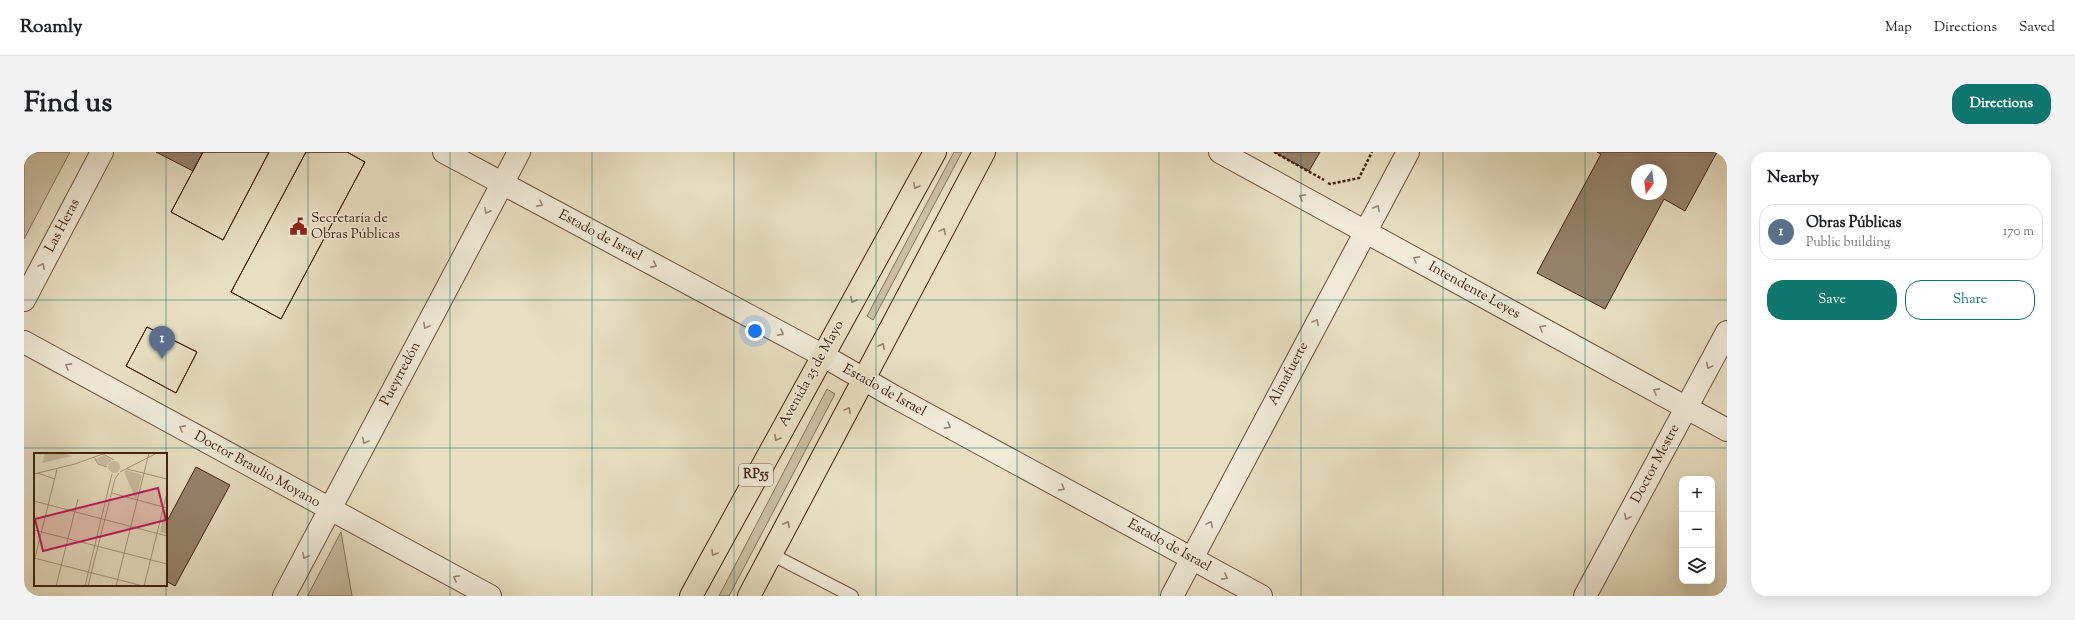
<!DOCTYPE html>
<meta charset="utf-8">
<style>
:root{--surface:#fff;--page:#f2f2f2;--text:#202124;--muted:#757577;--line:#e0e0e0;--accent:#0f766e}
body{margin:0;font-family:"Sorts Mill Goudy",serif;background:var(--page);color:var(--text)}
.controls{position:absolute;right:12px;bottom:12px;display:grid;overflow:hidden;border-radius:8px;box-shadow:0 4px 16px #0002}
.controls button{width:36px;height:36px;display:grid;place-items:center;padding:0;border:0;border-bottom:1px solid var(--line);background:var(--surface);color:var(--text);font:20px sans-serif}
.compass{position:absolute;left:1607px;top:12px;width:36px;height:36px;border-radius:50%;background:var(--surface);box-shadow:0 4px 16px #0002;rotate:194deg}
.you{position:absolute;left:731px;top:179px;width:14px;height:14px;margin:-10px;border:3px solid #fff;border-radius:50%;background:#1a73e8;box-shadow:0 0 0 6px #1a73e833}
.badge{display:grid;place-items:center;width:26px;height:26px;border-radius:50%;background:var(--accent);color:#fff;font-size:13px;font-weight:700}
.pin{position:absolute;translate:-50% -33px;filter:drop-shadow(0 1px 2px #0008)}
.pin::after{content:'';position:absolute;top:21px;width:14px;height:12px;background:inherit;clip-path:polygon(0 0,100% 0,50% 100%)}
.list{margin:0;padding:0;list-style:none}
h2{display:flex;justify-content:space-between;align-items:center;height:52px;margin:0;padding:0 16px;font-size:17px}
h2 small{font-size:13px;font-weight:400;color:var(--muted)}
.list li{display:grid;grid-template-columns:26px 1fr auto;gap:12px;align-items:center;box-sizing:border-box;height:56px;margin:0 8px 8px;padding:0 8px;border:1px solid var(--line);border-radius:16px}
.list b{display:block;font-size:15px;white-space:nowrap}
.list p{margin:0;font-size:13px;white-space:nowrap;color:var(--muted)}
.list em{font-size:13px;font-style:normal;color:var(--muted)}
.actions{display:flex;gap:8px;padding:12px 16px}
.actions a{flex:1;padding:9px 0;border:1px solid var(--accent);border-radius:16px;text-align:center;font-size:14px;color:var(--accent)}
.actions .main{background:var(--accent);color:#fff}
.icon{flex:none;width:22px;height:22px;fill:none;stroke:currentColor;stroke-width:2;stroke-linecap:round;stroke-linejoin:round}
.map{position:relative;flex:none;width:1703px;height:444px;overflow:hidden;border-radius:16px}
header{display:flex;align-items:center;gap:24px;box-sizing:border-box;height:56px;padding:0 20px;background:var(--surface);border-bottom:1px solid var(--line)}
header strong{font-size:19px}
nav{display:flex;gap:22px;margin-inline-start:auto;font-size:14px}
.intro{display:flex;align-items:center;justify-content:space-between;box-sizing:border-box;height:96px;padding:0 24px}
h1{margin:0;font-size:28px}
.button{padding:10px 18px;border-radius:16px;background:var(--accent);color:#fff;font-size:14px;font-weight:700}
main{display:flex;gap:24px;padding:0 24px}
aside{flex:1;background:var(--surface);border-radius:16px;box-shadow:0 4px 16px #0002}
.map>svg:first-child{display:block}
.green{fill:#cbbfa4;stroke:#86705a}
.building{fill:#97846d;stroke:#402210;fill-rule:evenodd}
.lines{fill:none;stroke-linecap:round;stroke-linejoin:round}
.lane-casing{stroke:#6a513c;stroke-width:14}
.street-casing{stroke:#6a513c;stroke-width:24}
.primary-casing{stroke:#402210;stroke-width:24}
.path{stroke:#402210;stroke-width:2.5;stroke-dasharray:3 2;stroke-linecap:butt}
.lane{stroke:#f0ead7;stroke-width:12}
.street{stroke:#f0ead7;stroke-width:22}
.primary{stroke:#e8dfc2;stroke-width:22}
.oneway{stroke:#948069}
.oneway2{stroke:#988674}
.grid{fill:none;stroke:#0f766e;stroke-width:1;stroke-opacity:0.55}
.labels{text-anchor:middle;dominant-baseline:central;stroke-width:3;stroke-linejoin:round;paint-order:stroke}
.shield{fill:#f0ead7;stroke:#755e4c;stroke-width:1}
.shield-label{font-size:13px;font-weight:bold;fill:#402210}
.poi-label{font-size:14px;fill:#402210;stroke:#f0ead7;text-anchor:start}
.street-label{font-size:14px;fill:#402210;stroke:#f0ead7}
.inset-road{fill:none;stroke:#a5937b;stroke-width:1}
.view{fill:#c2185b;fill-opacity:0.15;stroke:#c2185b;stroke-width:2}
.inset-edge{fill:none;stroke:#402210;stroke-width:2}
</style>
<header>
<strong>Roamly</strong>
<nav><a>Map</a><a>Directions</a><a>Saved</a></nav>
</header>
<div class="intro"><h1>Find us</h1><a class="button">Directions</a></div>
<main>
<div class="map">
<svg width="1703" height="444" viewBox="0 0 1703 444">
<rect width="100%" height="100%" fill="#e8dfc2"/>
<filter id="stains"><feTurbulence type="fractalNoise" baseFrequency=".005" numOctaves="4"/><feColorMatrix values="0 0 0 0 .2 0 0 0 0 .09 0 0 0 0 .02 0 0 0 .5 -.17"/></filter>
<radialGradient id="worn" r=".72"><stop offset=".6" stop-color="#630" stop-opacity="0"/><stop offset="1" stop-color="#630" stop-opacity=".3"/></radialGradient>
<path class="green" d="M0,0h46l-46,87z
M930,0h8l-89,168 -6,-4z
M803,237l8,5 -106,202h-10z
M317,380l11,64h-44v-1z"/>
<path class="building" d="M132,0h47l-10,19z
M179,0h66l-46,88 -52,-28z
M179,0h66l-46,88 -52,-28z
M282,0h41l18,10 -84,157 -50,-27z
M282,0h41l18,10 -84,157 -50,-27z
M1250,0h46l-11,19z
M1573,0h120l-32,59 -21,-12 -59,110 -68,-36 64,-119zM1613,18h24v24h-24z
M123,175l50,25 -21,41 -50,-27z
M123,175l50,25 -21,41 -50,-27z
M172,315l34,18 -55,101 -9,-5v-58z"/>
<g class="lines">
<defs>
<path id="lane" d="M747,402l81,42"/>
<path id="street" d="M420,0l378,203 71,41 368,200
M1196,0l507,278
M0,148l78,-148
M0,190l466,254
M260,444l235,-444
M1148,444l236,-444
M1561,444l142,-264"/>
<path id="primary" d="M667,444l244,-444
M725,444l235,-444"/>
</defs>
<use href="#lane" class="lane-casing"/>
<use href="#street" class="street-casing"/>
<use href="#primary" class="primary-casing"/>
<path class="path" d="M1250,0l50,28
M1304,31l2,1 29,-6 13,-26"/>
<use href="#lane" class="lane"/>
<use href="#street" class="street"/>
<use href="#primary" class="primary"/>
</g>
<defs><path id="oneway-chevron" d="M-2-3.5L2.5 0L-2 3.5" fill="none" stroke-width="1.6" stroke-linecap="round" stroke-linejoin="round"/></defs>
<g class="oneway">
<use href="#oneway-chevron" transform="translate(892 34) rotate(119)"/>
<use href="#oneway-chevron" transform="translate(919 79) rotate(-62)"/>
<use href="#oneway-chevron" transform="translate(829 148) rotate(119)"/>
<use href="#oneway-chevron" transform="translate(858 194) rotate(-62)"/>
<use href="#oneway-chevron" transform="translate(824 258) rotate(-62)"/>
<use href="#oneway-chevron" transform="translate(753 286) rotate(119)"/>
<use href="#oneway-chevron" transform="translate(763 372) rotate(-62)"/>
<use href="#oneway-chevron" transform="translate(690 401) rotate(119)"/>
</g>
<g class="oneway2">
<use href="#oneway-chevron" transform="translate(1278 45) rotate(-151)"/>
<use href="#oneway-chevron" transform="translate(516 52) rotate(28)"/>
<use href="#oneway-chevron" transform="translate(1353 56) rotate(-61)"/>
<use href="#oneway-chevron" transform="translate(463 59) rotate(118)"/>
<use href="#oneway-chevron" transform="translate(1392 107) rotate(-151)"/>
<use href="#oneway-chevron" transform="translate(630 113) rotate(28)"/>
<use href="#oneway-chevron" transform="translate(18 114) rotate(-62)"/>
<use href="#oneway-chevron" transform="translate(1292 170) rotate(-62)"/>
<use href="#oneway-chevron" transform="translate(402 174) rotate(118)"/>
<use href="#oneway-chevron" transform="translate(1518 176) rotate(-151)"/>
<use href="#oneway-chevron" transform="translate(757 181) rotate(28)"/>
<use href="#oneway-chevron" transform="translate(44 214) rotate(-151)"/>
<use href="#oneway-chevron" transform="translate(1685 214) rotate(118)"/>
<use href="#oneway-chevron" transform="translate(1632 239) rotate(-151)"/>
<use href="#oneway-chevron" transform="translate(924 274) rotate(29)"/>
<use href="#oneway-chevron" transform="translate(158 276) rotate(-151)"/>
<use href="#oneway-chevron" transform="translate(341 289) rotate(118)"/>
<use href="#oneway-chevron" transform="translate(1038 336) rotate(29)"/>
<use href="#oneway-chevron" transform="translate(1603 365) rotate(118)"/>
<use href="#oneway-chevron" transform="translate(1186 372) rotate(-62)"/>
<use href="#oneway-chevron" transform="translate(281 404) rotate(118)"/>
<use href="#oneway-chevron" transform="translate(1201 425) rotate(28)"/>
<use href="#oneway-chevron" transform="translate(432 426) rotate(-152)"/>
</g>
<path class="grid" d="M142,0v302M284,0v444M426,0v444M568,0v444M710,0v444M852,0v444M993,0v444M1135,0v444M1277,0v444M1419,0v444M1561,0v444M0,148h1703M0,296h1703M142,433v11"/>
<defs>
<symbol id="civic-bare" viewBox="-9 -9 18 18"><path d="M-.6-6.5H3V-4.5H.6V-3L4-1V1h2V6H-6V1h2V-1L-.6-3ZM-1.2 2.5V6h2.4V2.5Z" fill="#8f2418" stroke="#f0ead7" stroke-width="2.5" paint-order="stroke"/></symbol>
</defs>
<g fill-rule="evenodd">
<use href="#civic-bare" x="262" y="62" width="25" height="25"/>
</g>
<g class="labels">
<rect class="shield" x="715" y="312" width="34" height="22" rx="3"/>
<g class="shield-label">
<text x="732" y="323">RP55</text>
</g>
<g class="poi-label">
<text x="287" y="67">Secretaría de<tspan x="287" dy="16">Obras Públicas</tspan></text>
</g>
<g class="street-label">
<text transform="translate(39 74) rotate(-62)">Las Heras</text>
<text transform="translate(576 84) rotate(28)">Estado de Israel</text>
<text transform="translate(1450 139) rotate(29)">Intendente Leyes</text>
<text transform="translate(377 222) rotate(-62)">Pueyrredón</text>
<text transform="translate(788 222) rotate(-61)">Avenida 25 de Mayo</text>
<text transform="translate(1265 222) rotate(-62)">Almafuerte</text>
<text transform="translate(860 239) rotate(29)">Estado de Israel</text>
<text transform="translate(1632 312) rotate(-62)">Doctor Mestre</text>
<text transform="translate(233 318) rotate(29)">Doctor Braulio Moyano</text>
<text transform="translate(1145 394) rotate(29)">Estado de Israel</text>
</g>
</g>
<g transform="translate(10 301)">
<rect width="133" height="133" fill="#e8dfc2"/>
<path d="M11,0h17l10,3 -30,7zM69,2l9,5 -6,6 -7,-2 -3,-5zM74 14a6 6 0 1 1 12 0a6 6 0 1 1-12 0ZM92,17l16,5 -6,24 -12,-27zM131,56l2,1v24l-7,-2z" fill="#cbbfa4"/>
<path class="inset-road" d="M73,14l-9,-3 -4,-7 9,-3 11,6M93,16l40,10M86,19l37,-19M3,20l18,6M0,21l41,-10 19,-7M78,40l55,15M0,48l133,35M0,77l133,34M0,105l109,28M0,109l23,-93M22,133l22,-87M51,133l27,-112M54,133l27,-107 4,-6M82,133l33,-133M110,133l23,-93"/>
<path class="view" d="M124,35l8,32 -123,31 -8,-32z"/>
<rect width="133" height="133" class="inset-edge"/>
</g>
<rect width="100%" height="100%" filter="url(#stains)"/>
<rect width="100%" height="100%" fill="url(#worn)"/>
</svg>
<div class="controls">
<button>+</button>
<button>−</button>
<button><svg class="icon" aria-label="layers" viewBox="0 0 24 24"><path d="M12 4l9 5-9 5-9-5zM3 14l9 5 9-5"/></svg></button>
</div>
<svg class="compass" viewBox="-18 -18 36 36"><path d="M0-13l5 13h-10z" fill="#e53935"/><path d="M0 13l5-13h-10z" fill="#757577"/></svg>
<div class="you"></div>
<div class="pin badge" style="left:138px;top:207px;background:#5c6f8a">1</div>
</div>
<aside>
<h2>Nearby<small></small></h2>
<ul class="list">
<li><span class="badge" style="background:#5c6f8a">1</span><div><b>Obras Públicas</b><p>Public building</p></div><em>170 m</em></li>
</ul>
<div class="actions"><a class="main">Save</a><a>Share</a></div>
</aside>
</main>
